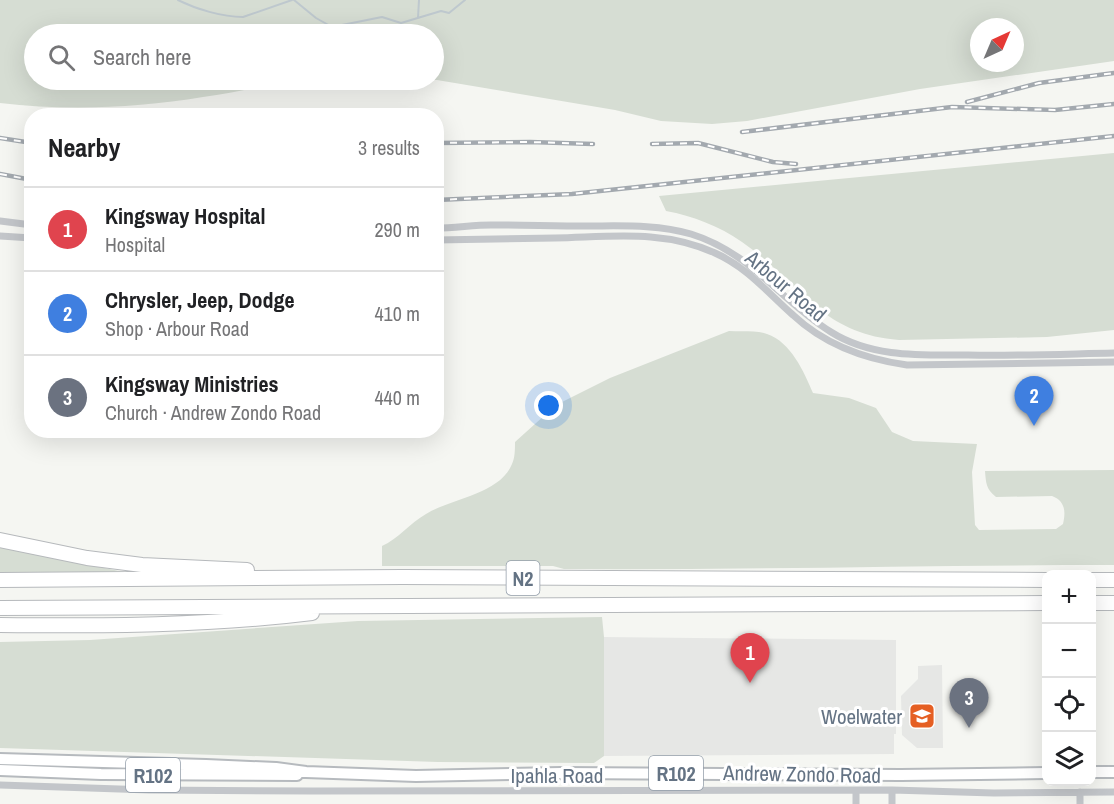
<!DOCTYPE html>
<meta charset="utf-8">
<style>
:root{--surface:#fff;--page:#f6f6f6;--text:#202124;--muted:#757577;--line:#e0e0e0;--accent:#111827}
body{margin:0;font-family:"Archivo Narrow",sans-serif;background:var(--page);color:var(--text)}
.controls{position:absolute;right:18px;bottom:18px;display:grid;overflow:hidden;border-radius:12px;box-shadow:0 6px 24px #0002}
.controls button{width:54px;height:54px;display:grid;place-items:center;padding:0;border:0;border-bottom:2px solid var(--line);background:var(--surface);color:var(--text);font:30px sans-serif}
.compass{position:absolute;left:970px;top:18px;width:54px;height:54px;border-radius:50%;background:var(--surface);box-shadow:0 6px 24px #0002;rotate:44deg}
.you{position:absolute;left:549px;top:406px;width:21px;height:21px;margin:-15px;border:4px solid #fff;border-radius:50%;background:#1a73e8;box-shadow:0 0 0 9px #1a73e833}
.badge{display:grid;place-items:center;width:39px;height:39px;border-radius:50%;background:var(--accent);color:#fff;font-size:20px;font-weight:700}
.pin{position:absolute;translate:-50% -50px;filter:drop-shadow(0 2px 3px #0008)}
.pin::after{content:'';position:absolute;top:32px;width:21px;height:18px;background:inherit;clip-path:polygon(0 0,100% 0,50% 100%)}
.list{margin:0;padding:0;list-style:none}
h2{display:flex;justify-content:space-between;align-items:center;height:78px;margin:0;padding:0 24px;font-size:26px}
h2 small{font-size:20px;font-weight:400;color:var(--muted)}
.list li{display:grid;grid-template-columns:39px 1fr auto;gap:18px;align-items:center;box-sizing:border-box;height:84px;padding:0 24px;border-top:2px solid var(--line)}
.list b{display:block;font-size:22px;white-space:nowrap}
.list p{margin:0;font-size:20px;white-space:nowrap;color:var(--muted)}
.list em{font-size:20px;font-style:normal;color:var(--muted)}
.icon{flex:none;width:33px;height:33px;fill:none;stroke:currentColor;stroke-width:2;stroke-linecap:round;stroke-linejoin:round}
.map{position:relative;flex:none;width:1114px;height:804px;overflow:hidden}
.search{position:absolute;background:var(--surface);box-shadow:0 6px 24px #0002;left:24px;top:24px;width:420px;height:66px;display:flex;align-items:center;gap:15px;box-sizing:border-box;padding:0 21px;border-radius:33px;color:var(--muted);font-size:22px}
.panel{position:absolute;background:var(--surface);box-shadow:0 6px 24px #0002;left:24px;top:108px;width:420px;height:330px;border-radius:24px}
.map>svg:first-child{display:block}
.built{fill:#e6e7e5}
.green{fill:#d6ddd3;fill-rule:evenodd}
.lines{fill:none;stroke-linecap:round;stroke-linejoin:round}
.stream{stroke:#bec8ce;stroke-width:2}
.primary-casing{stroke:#b6babe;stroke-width:14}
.motorway-casing{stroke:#b6b9bc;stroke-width:16}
.minor{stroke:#c3c6ca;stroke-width:7}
.primary{stroke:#fff;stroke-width:10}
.motorway{stroke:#fff;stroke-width:14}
.rail-casing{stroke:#a3a9af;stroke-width:4.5}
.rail{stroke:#fff;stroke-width:2;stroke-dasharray:7;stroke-linecap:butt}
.labels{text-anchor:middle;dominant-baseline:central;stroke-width:6;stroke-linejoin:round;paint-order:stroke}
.shield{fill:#fff;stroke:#929da9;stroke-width:1.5}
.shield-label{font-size:20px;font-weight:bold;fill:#647384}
.street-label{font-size:21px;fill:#647384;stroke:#fff}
.poi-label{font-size:21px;fill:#647384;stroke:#fff;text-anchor:end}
</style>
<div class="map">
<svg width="1114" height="804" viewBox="0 0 1114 804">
<rect width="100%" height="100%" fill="#f5f6f2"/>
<path class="built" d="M604,637l292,3v94h-2v20l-290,2z
M942,665l1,83h-26l-15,-13 -1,-39 17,-17v-13z"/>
<path class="green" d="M0,0h1114v61l-194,28 -173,32 -35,3 -51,-3 -46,-11 -178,-30h-18h15v-46h-400v46h246c-25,9 -50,13 -77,17 -67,11 -135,14 -203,6zM979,27h36v36h-36z
M1114,153v177l-67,7 -148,3c-79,-6 -99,-58 -157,-98 -23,-16 -49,-26 -76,-31l-7,-15z
M729,331c12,1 28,-1 38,3 24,8 37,38 46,59l36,5 27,10 16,24 21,9 64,3 -5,28 3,53 4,5 77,-1 7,-5c3,-13 2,-23 -11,-28l-56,1c-10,-8 -10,-14 -11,-26l129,-1v95c-183,0 -366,5 -550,4l-11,-3h-171v-20c16,-7 28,-23 44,-32 26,-16 74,-20 86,-50 3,-6 3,-15 3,-22l41,-37 54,-27z
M0,547l134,27h-134z
M602,617l2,20v119l-10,7 -156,-1 -438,-14v-106l90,-2 268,-19z"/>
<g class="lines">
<path class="stream" d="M178,0c18,9 44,17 65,17l49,-17
M294,0l22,18 16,9 50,-10 19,6 40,-12 8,2 16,-13
M418,18l1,-18"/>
<defs>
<path id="primary" d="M0,759l206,6 70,3 30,4 110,4 145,-3 340,2 145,-2
M0,770l101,4 196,1
M1092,772h22"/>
<path id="motorway" d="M0,540l87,18 55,7 105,5
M0,580l402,-3 644,3
M1092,580h22
M1092,603h22
M0,608l1046,-5
M0,625c105,1 208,1 312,-12"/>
</defs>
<use href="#primary" class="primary-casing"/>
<use href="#motorway" class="motorway-casing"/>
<path class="minor" d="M0,221l32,4
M436,228c19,0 37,-3 55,-3 32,0 64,1 96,1 35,0 70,-2 104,8 61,19 88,66 140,98 41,26 91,23 137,23 49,1 97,-1 146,-2
M0,236l32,2
M436,240c40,-1 79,-1 119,-2 55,-1 108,-9 160,15 32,14 53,40 78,62 32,30 71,44 114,50l207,-3
M0,785l149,5 164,1 579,-1 102,3 120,-1
M892,790v14
M1080,792v12
M856,804v-13"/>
<use href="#primary" class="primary"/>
<use href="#motorway" class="motorway"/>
<defs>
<path id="rail" d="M967,102l72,-19 75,-10
M742,132l210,-25 103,3 59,-6
M0,138l32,5
M436,143l94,-1 63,2
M652,144l46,-1 75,19 23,2
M0,174l32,6
M436,200l136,-6 542,-58"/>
</defs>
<use href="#rail" class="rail-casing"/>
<use href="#rail" class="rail"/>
</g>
<defs>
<symbol id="school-square" viewBox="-11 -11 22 22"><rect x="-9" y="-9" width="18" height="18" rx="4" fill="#e55f23" stroke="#fff"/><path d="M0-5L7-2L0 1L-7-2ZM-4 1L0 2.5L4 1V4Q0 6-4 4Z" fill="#fff"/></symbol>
</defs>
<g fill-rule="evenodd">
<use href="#school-square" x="907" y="701" width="30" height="30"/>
</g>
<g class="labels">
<g class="shield">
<rect x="506.5" y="561" width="33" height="34" rx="4.5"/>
<rect x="649" y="756" width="54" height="34" rx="4.5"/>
<rect x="126" y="758" width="54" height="34" rx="4.5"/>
</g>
<g class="shield-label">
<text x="523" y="578">N2</text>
<text x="676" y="773">R102</text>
<text x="153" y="775">R102</text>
</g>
<g class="street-label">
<text transform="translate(786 286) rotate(40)">Arbour Road</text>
<text transform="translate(802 774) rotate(1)">Andrew Zondo Road</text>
<text x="557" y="775">Ipahla Road</text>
</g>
<g class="poi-label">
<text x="902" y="716">Woelwater</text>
</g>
</g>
</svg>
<div class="controls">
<button>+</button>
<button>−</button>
<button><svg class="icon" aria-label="locate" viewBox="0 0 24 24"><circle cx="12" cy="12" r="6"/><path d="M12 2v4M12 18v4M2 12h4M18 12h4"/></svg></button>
<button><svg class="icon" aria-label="layers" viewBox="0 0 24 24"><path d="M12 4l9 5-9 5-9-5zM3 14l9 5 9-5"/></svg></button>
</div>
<svg class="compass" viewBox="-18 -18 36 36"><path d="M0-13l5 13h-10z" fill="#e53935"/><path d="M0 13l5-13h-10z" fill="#757577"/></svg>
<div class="you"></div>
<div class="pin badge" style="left:750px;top:683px;background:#e0444e">1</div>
<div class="pin badge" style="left:1034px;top:426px;background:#3f7fe0">2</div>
<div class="pin badge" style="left:969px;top:728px;background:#6b7280">3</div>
<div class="search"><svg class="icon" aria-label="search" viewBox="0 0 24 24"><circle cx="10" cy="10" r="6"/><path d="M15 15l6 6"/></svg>Search here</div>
<section class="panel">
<h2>Nearby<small>3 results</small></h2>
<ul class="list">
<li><span class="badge" style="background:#e0444e">1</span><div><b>Kingsway Hospital</b><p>Hospital</p></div><em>290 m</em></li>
<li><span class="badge" style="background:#3f7fe0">2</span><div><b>Chrysler, Jeep, Dodge</b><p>Shop · Arbour Road</p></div><em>410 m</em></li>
<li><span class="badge" style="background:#6b7280">3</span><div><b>Kingsway Ministries</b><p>Church · Andrew Zondo Road</p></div><em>440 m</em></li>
</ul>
</section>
</div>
